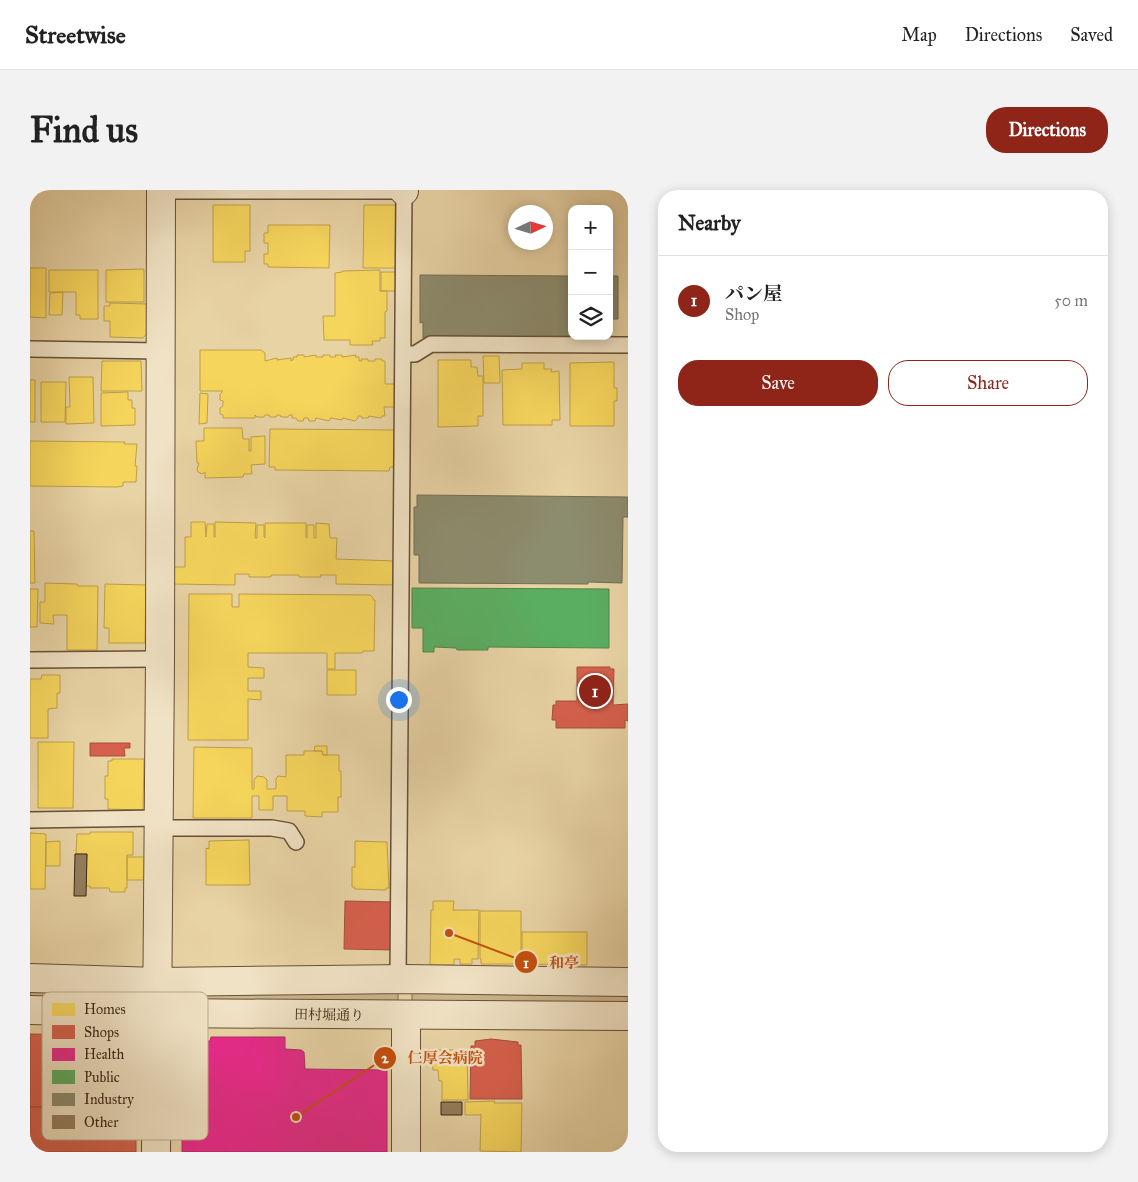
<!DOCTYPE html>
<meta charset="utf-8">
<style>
:root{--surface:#fff;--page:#f2f2f2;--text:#222;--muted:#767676;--line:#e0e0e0;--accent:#8f2418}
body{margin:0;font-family:"IM FELL Great Primer","Noto Serif JP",serif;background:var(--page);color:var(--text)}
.controls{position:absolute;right:15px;top:15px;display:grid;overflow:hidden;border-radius:10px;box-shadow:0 2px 12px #0003}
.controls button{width:45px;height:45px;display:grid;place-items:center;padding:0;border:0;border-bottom:1px solid var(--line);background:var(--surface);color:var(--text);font:25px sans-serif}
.compass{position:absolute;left:478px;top:15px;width:45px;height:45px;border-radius:50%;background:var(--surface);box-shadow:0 2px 12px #0003;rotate:86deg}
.you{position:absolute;left:368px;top:509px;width:18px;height:18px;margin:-12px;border:4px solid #fff;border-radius:50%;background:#1a73e8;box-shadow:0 0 0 8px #1a73e833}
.badge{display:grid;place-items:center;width:32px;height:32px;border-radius:50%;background:var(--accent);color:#fff;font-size:16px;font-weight:700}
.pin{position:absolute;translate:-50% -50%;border:2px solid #fff;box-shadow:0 1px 5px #0006}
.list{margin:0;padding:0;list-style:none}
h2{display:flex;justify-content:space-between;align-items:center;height:65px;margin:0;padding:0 20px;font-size:21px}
h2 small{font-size:16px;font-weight:400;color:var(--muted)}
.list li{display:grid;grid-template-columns:32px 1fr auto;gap:15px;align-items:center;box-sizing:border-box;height:90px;padding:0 20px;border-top:1px solid var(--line)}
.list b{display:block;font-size:19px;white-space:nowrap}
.list p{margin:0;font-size:16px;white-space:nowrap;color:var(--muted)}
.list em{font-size:16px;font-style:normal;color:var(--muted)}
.actions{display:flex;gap:10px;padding:15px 20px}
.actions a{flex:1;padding:11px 0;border:1px solid var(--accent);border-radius:20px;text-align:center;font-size:18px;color:var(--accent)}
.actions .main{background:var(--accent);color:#fff}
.icon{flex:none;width:28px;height:28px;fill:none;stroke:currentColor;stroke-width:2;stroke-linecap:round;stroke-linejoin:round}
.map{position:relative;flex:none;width:598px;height:962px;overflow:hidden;border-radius:20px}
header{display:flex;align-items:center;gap:30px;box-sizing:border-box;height:70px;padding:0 25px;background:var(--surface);border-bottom:1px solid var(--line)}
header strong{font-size:24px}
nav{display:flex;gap:28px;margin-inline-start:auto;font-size:18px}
.intro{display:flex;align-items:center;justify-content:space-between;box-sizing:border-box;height:120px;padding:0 30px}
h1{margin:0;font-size:35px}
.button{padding:12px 22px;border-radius:20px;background:var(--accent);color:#fff;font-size:18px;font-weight:700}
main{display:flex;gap:30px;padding:0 30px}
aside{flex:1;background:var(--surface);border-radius:20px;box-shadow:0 2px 12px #0003}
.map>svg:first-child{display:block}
.green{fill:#cab58c;stroke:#826c4f}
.homes{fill:#f6d55c;stroke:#bea046}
.shops{fill:#d6604d;stroke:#a74e3b}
.health{fill:#e7298a;stroke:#b32866}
.public{fill:#5aae61;stroke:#508549}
.industry{fill:#8c8c6e;stroke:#736d52}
.building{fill:#947f5e;stroke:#3a2412}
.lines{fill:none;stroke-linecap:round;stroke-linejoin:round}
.service-casing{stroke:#665037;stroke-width:18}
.minor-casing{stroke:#665037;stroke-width:30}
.tertiary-casing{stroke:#665037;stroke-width:30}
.service{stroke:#f0e2c4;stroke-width:15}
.minor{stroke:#f0e2c4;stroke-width:28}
.tertiary{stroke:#f0e2c4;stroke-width:28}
.labels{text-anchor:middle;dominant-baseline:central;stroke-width:5;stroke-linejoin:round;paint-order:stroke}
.street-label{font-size:14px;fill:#3a2412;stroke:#f0e2c4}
.key{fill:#f0e2c4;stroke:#b9a98f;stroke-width:1}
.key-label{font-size:14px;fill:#3a2412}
.leader{fill:none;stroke:#c54e0d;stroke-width:2}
.callout-dot{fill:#c54e0d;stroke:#f0e2c4;stroke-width:2}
.mark-label{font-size:15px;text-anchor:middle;font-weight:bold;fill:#fff}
.callout-label{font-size:15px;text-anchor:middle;font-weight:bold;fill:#c54e0d;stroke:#f0e2c4;stroke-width:5;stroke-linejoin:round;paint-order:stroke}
</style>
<header>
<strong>Streetwise</strong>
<nav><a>Map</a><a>Directions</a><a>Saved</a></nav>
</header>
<div class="intro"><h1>Find us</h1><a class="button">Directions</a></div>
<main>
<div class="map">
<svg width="598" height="962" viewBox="0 0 598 962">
<rect width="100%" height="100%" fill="#e8d3a5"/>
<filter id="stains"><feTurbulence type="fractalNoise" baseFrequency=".004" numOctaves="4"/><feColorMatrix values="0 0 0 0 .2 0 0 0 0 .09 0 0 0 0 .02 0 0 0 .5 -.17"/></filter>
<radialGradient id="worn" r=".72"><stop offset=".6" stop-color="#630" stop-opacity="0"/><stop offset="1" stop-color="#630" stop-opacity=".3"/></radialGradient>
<path class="green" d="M0,795l121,3v13l-121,-3z
M145,798l223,2v11l-223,-1z
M382,799l216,3v12l-216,-3z"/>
<path class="homes" d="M183,15h37v46h-5v11h-32z
M334,15h34v63h-35z
M238,35h62l-1,43 -61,-1v-3h-4v-10h4v-11h-4v-10h4z
M0,78h16v50l-16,-1z
M114,79v33h-38v-32z
M19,80h49v49h-18v-4h-4v-23h-27z
M350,80v21h7v20l-2,1v26h-5v3h-8l1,4h-23v-5h-26l-1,-24h12v-43l7,-1v-1z
M351,82h16l1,19h-17z
M33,102l-1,23h-13l1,-22z
M80,113l39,1v27l-6,7 -33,-1v-16h-6v-15h6z
M170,160h61l4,3v8l12,-3v2l14,-2v3l2,-1v-3h4v-2h7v2l12,-2v2h7v-2h7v2h6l-1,-2h7v2l14,-2 -1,2h4v4h3l-1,-2h7v2h7v-2h7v2h3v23h12v23h-13l1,9h-3l-1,2 -12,-2 -1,2h-6l-1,-2h-3v2l-3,3 -12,-3 -1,2 -11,-2 -2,3 -13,-3 -1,3h-6l-1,-3h-4l-1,3h-5l-2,-3h-4v-3h-3l-1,2h-7l-1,-2h-3l-1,2h-6l-1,-2h-4l-1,2h-7l-2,-2v3h-32v-3l-3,-1v-6l3,-2v-5l-3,-1v-6l3,-3h-23z
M453,166h16l1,27h-16z
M408,170h33v7h6l1,9h5v40h-5v10l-40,1z
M72,171h39l1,30h-41z
M584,172v26h3v13h-3v25h-44v-63z
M492,173h22v6h8l-1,3 8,-1 1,49h-8v5h-49l-1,-55 20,-1z
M39,187h24l1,46 -28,1v-17h4z
M0,190h5v42h-5z
M11,192h25l-1,40h-24z
M98,202v8h4v8h3v17l-34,1v-33z
M170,203l8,1 -1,29 -8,1z
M174,238h38l1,11h6v12h2v-14l14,-1v28l-14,1 1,9h-8l-1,3 -38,1v-6l-3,2 -4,-2 -1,-3 2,-6h-2l-1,-22h8z
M240,239l125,1v37h-5l-1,4 -114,-1v-3h-6z
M0,251l95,1 -1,2h13l-2,22h2l-1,16h-13v4l-6,1 -87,-1z
M161,332h14l1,15 1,-13h7v13h1v-15l41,1 -1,15h2v-13h7v12l1,1v-15h41v15h1v-13h7v13h2v-15l13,1 1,14h7l-1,21 60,2v24l-60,-1v-9h-16l1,2h-22v-2h-28v2h-22v-3h-14v11l-62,-1v-17h12v-30h6z
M0,341h4l1,52h-5z
M15,393l32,1 1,2h20l-1,64h-30v-35h-14l1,9 -14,-1v-21h5z
M75,394l41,1 -1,58h-36v-15h-5z
M0,399h8l-1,38h-7z
M159,404h43v13h7v-13l131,1 3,3v2h2l-1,51h-11l-1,2h-27v16h-8v-16h-79v14l16,1v10h-16v13h13v9l-13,-1v41h-60z
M297,480h29v25h-29z
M12,485h18v18h-3v15l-9,1v29h-18v-59h11z
M8,552h36l-1,66h-35z
M285,556h12v9h-4l-1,-4h-8z
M164,557l58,1v41h2v-9l3,-4 7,1 3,3v9h9v-10l2,-3 8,1v-22h18v-4h18l1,4h16v16h2v26h-3v15h-16v5l-17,-1v-5h-18v-15h-14v14h-14v-14h-7v22h-59z
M82,569h32l-1,51 -35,-1v-10h-3v-23h3v-15h4z
M60,642h43v23h-6v33h-2v4h-15l-1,-4h-19v-2h-4l1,-32h-11l1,-20h13z
M0,643l16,1 -1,55h-15z
M219,650l1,45h-44v-37l3,1v-8z
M30,651v25h-14v-24z
M325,651l32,1 2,46h-3v2l-31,-1 -1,-2h-2v-20h3z
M97,667h21v23h-21z
M403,711h21l-1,9h26l-1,49h-6v5h-12v-5h-6v6h-24l1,-55h2z
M450,721h41v48h-2v5h-38v-5h-1z
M492,742h65v33l-65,-1z
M408,860h29l1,50h-26v-19h-3l-1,-11h-5l-1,-17h6z
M465,911l-1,2h28l-1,49 -41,-1 1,-37 -2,1h-14v-13z"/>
<path class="shops" d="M547,477h33v2h4l-1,36 15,-1v17l-3,-1v8h-69v-8h-4l1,-15h3v-4h21z
M60,553h40v5h-6l1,8h-35z
M315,711l48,1v48l-49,-1z
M0,844l64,1 1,3h43v69h-108z
M461,849l27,3v3h3l1,54h-52l1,-53h4v-5z
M0,917h106v45h-106z"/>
<path class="health" d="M181,847h74v12l16,1 3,2 1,17 82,1v82h-205v-84h22v-12l-26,-1 1,-14h31z"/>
<path class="public" d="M382,398l197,1v59l-121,-1v3h-31l-1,-2 -22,-1v5h-11v-24h-11z"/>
<path class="industry" d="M390,85l152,1v60h37v-60h9v43h-7v20l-188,-1v-16l-3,1z
M387,305l211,2v20h-5l-1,66 -34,-1v2l-169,-1v-28h-5v-48h3z"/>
<path class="building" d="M45,664h12l-1,42h-12z
M411,912h21v13h-21z"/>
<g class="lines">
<defs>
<path id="service" d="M131,1h243l-6,788
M0,159l130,2
M373,164h12l16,-10 197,1
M0,470l130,-1
M0,630l129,-2
M129,638h113l17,3 7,11"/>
<path id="minor" d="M374,1v-1
M0,788l128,4 248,-3 222,3
M126,962l4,-493 1,-469
M376,962v-137"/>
<path id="tertiary" d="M0,820l126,3 472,3"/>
</defs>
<use href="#service" class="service-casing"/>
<use href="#minor" class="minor-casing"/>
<use href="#tertiary" class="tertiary-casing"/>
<use href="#service" class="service"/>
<use href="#minor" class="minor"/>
<use href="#tertiary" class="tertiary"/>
</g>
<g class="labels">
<g class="street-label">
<text transform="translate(299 825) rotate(1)">田村堀通り</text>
</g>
</g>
<rect x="12" y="802" width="166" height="148" rx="8" class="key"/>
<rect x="22" y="813" width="23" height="13" fill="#f6d55c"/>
<rect x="22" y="835" width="23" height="14" fill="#d6604d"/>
<rect x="22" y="858" width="23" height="13" fill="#e7298a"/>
<rect x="22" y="880" width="23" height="14" fill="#5aae61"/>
<rect x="22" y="903" width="23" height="13" fill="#8c8c6e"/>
<rect x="22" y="925" width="23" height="14" fill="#947f5e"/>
<g class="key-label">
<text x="54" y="824">Homes</text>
<text x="54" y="847">Shops</text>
<text x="54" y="869">Health</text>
<text x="54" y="892">Public</text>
<text x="54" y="914">Industry</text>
<text x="54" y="937">Other</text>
</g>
<path class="leader" d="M419 743L496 772M266 927L355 868"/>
<g class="callout-dot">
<circle cx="419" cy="743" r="5"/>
<circle cx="266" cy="927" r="5"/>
<circle cx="496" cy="772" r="12"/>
<circle cx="355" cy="868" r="12"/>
</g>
<g class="mark-label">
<text x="496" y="778">1</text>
<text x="355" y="873">2</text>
</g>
<g class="callout-label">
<text x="534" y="778">和亭</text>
<text x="415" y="873">仁厚会病院</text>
</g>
<rect width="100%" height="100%" filter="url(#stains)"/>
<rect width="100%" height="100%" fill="url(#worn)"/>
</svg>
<div class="controls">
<button>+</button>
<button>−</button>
<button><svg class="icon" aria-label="layers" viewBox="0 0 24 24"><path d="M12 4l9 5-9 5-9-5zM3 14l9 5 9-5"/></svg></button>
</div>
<svg class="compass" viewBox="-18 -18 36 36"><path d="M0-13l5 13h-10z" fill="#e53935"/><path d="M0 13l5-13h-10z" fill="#767676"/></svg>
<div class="you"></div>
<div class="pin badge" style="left:565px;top:501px">1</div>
</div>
<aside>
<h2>Nearby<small></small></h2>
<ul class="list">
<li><span class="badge">1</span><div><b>パン屋</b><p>Shop</p></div><em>50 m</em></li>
</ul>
<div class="actions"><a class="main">Save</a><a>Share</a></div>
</aside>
</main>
